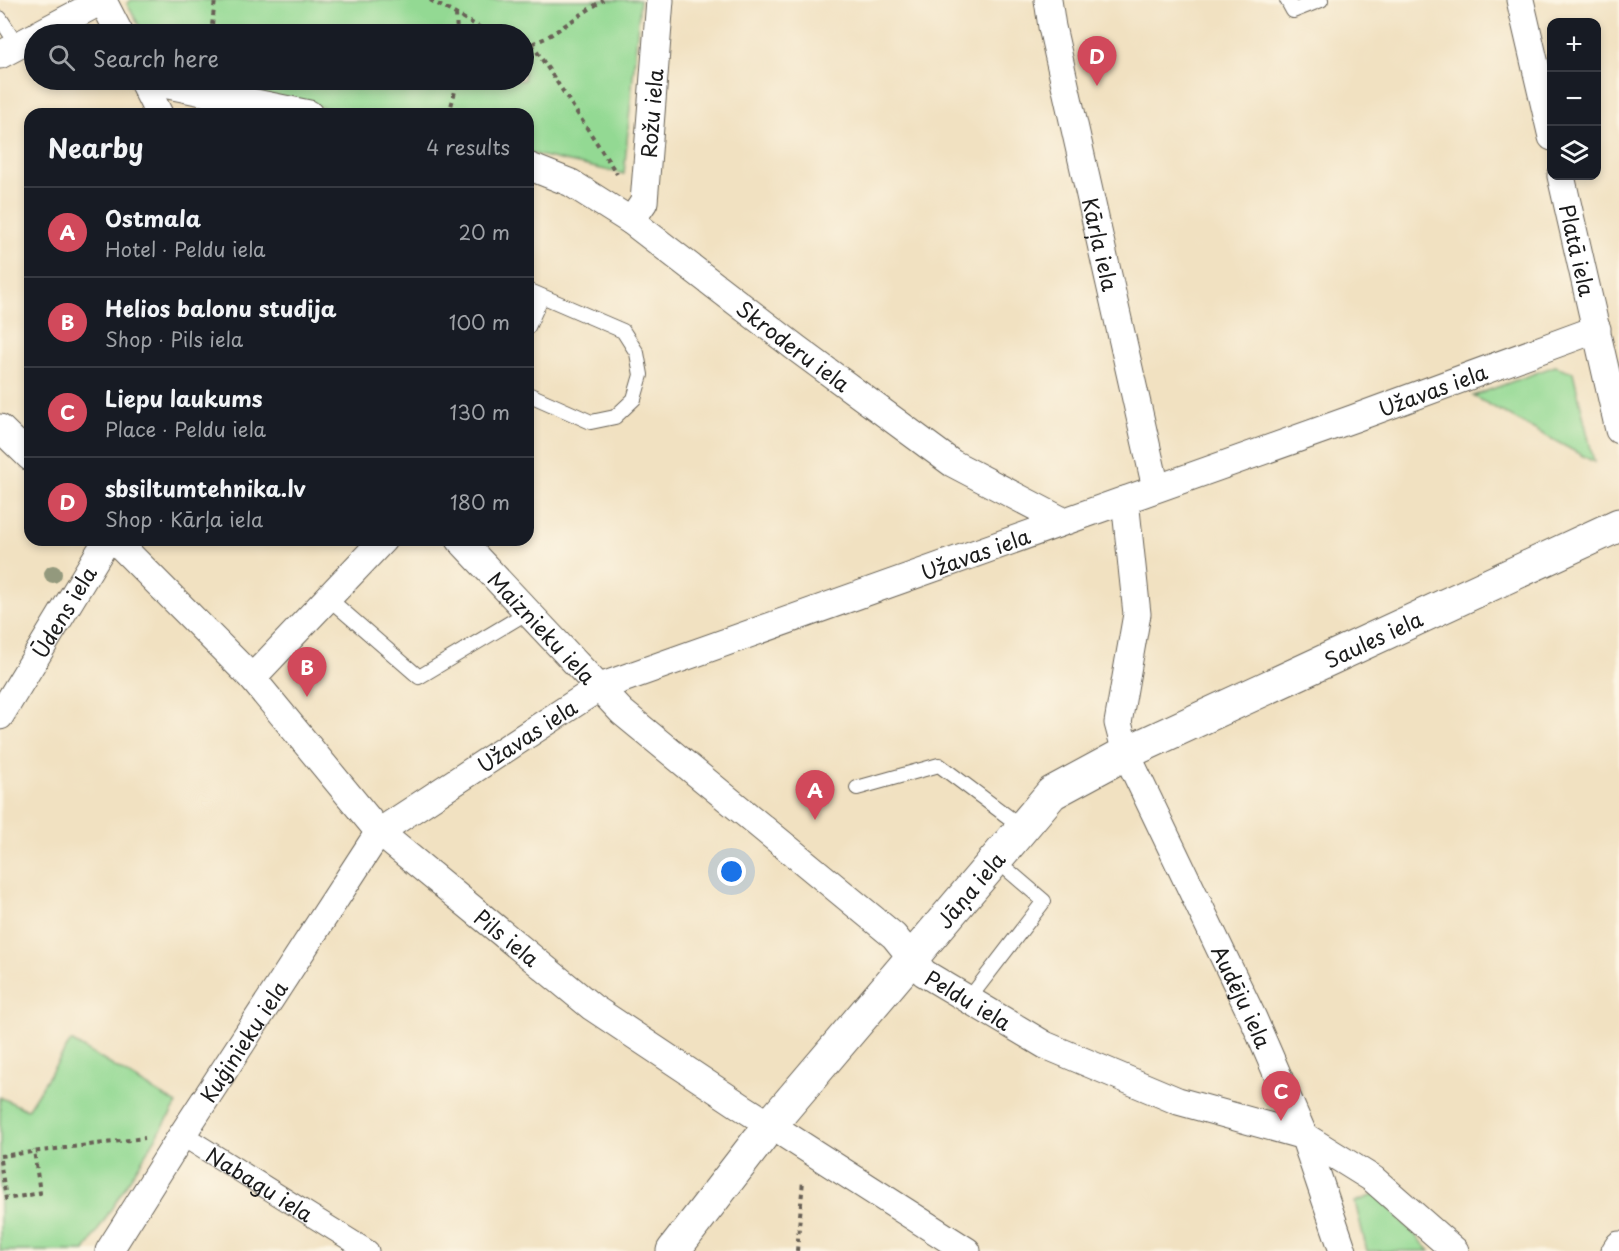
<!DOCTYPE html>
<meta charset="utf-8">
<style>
:root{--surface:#171b24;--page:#242831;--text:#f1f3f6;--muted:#9ea1a6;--line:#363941;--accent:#d1495b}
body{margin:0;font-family:"Playpen Sans",sans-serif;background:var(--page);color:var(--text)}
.controls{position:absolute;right:18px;top:18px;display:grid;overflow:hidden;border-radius:12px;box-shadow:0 3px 9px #0003}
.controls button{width:54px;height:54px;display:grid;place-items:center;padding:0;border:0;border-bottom:2px solid var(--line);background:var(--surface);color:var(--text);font:30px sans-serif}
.you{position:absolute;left:732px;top:872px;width:21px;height:21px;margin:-15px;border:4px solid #fff;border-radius:50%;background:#1a73e8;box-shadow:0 0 0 9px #1a73e833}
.badge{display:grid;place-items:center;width:39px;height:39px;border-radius:50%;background:var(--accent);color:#fff;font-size:20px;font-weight:700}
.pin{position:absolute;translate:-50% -50px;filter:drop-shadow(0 2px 3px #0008)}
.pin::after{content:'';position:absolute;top:32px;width:21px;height:18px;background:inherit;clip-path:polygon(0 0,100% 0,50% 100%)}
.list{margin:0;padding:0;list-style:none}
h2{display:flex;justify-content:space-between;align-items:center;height:78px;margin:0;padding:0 24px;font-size:26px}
h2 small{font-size:20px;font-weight:400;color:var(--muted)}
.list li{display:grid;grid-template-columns:39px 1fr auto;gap:18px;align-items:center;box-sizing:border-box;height:90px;padding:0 24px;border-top:2px solid var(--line)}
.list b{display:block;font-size:22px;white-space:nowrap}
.list p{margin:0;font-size:20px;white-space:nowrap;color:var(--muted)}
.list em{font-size:20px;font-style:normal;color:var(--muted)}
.icon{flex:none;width:33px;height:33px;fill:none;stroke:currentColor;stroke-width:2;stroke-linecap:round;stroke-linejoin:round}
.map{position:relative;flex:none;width:1619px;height:1251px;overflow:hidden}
.search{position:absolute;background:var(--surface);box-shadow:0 3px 9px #0003;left:24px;top:24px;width:510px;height:66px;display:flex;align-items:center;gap:15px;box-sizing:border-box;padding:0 21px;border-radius:33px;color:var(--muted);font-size:22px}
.panel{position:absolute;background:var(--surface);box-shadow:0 3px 9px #0003;left:24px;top:108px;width:510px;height:438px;border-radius:18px}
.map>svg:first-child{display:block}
.green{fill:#93d993;stroke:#587a58;stroke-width:1.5}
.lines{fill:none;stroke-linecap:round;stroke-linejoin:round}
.service-casing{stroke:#676156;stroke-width:16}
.pedestrian-casing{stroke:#676156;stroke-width:23}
.minor-casing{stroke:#676156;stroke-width:29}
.tertiary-casing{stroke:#676156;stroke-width:35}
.path{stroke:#676156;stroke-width:4;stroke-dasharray:4.5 4.5;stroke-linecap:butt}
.service{stroke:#fff;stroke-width:14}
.pedestrian{stroke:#fff;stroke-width:21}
.minor{stroke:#fff;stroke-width:27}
.tertiary{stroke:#fff;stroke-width:33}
.tree{fill:#93997d}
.labels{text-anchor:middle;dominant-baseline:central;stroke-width:5;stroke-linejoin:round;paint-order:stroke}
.street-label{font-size:21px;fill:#1c1c1c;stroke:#fcf5e5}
</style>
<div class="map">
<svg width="1619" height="1251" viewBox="0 0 1619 1251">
<rect width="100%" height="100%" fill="#fcf5e5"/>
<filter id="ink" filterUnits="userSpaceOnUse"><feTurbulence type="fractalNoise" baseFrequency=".0167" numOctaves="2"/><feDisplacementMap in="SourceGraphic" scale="12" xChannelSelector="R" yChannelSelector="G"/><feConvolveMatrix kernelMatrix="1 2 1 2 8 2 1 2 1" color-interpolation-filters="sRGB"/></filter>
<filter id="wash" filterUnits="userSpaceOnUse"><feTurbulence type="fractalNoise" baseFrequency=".008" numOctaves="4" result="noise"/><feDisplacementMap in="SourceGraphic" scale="24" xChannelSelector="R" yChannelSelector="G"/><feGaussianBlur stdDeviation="1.35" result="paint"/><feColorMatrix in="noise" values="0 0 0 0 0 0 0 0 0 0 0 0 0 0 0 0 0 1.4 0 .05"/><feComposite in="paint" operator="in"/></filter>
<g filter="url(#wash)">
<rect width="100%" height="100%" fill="#f1e1c1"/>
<path class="green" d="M131,0h509l-16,174 -96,-21v-39h-175l-156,-34h327v-46h-380l-17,-30z
M1555,366l18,6 21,90 -121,-66z
M71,1041l106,63 -92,147h-85v-154l27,13z
M1377,1194l53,57h-63l-12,-49z"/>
</g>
<g filter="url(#ink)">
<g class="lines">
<defs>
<path id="service" d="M1287,0l6,11 28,-11
M0,18l18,28
M528,290l95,41 14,22 4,22 -7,24 -19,18 -24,5 -63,-28
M528,327l14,-31
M327,597l92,80 109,-65
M857,788l82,-23 84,63
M968,1000l76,-99 -35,-30"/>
<g id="pedestrian">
<path id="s1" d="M182,1135l186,116"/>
</g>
<g id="minor">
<path id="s2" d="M1048,0l4,27 104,461"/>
<path d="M1520,0l32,137"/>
<path d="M103,1l17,33"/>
<path d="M39,34l64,-34"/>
<path d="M0,55l34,-18"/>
<path d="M142,80l17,34"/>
<path d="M144,80l165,34"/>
<path id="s3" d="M528,166l43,17 60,38 165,127 156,115 111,58"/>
<path id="s4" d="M1561,176l58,254"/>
<path id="s5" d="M631,221l13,-19 16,-202"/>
<path d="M0,428l30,29"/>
<path id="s6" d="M1125,500l12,114 -19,109 8,30 127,265 51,118 39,115"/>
<path id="s7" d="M115,540l137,138 127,154 213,175 150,100 225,144"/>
<path id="s8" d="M460,540l162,172 272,224 30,37 121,72 133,56 126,35 69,43 82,72"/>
<path d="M252,678l131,-138"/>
<path id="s9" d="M0,716l107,-176"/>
<path id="s10" d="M109,1251l73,-116 197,-303 221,-145 755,-269 242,-89"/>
<path d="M1615,1251l4,-6"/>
</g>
<g id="tertiary">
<path id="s11" d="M673,1251l98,-127 281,-331 74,-40 493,-228"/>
</g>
</defs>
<use href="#service" class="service-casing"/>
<use href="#pedestrian" class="pedestrian-casing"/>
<use href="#minor" class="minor-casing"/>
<use href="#tertiary" class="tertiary-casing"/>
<path class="path" d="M430,0l62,34
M456,14l1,20
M149,31l62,2
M211,34l4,-34
M532,44l85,130
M524,47l22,-9 57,-38
M449,114l9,-34
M0,1156l145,-18
M0,1160l6,39 34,-6 -6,-43
M797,1251l6,-71"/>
<use href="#service" class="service"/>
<use href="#pedestrian" class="pedestrian"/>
<use href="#minor" class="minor"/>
<use href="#tertiary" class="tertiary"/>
</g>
<circle class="tree" cx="53" cy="574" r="9"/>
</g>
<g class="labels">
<g class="street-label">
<text stroke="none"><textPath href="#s5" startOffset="112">Rožu iela</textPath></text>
<text stroke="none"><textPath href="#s2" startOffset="250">Kārļa iela</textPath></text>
<text stroke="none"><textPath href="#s4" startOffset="76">Platā iela</textPath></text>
<text stroke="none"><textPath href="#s3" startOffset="322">Skroderu iela</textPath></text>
<text stroke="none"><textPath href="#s10" startOffset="1647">Užavas iela</textPath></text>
<text stroke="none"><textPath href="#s10" startOffset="1161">Užavas iela</textPath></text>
<text stroke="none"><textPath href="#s9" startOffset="122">Ūdens iela</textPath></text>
<text stroke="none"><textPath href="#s8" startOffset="120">Maiznieku iela</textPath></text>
<text stroke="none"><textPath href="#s11" startOffset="951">Saules iela</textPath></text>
<text stroke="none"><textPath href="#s10" startOffset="675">Užavas iela</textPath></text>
<text stroke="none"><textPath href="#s11" startOffset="468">Jāņa iela</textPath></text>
<text stroke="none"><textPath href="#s7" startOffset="560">Pils iela</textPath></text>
<text stroke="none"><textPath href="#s6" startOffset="526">Audēju iela</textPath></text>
<text stroke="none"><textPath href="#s8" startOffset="688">Peldu iela</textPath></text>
<text stroke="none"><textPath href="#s10" startOffset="249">Kuģinieku iela</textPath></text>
<text stroke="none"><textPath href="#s1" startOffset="92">Nabagu iela</textPath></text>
</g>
</g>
</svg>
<div class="controls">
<button>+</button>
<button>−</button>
<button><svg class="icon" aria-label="layers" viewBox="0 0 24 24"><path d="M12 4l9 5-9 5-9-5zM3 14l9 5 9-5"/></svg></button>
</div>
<div class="you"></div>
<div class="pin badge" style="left:815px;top:820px">A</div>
<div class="pin badge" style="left:307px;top:697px">B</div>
<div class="pin badge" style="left:1281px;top:1121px">C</div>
<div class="pin badge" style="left:1097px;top:86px">D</div>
<div class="search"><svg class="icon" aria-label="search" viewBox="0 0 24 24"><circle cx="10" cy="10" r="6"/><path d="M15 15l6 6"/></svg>Search here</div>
<section class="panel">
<h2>Nearby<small>4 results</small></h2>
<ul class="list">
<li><span class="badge">A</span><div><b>Ostmala</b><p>Hotel · Peldu iela</p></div><em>20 m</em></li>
<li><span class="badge">B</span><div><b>Helios balonu studija</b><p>Shop · Pils iela</p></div><em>100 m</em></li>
<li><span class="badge">C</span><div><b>Liepu laukums</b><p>Place · Peldu iela</p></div><em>130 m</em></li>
<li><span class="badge">D</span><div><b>sbsiltumtehnika.lv</b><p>Shop · Kārļa iela</p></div><em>180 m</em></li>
</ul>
</section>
</div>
